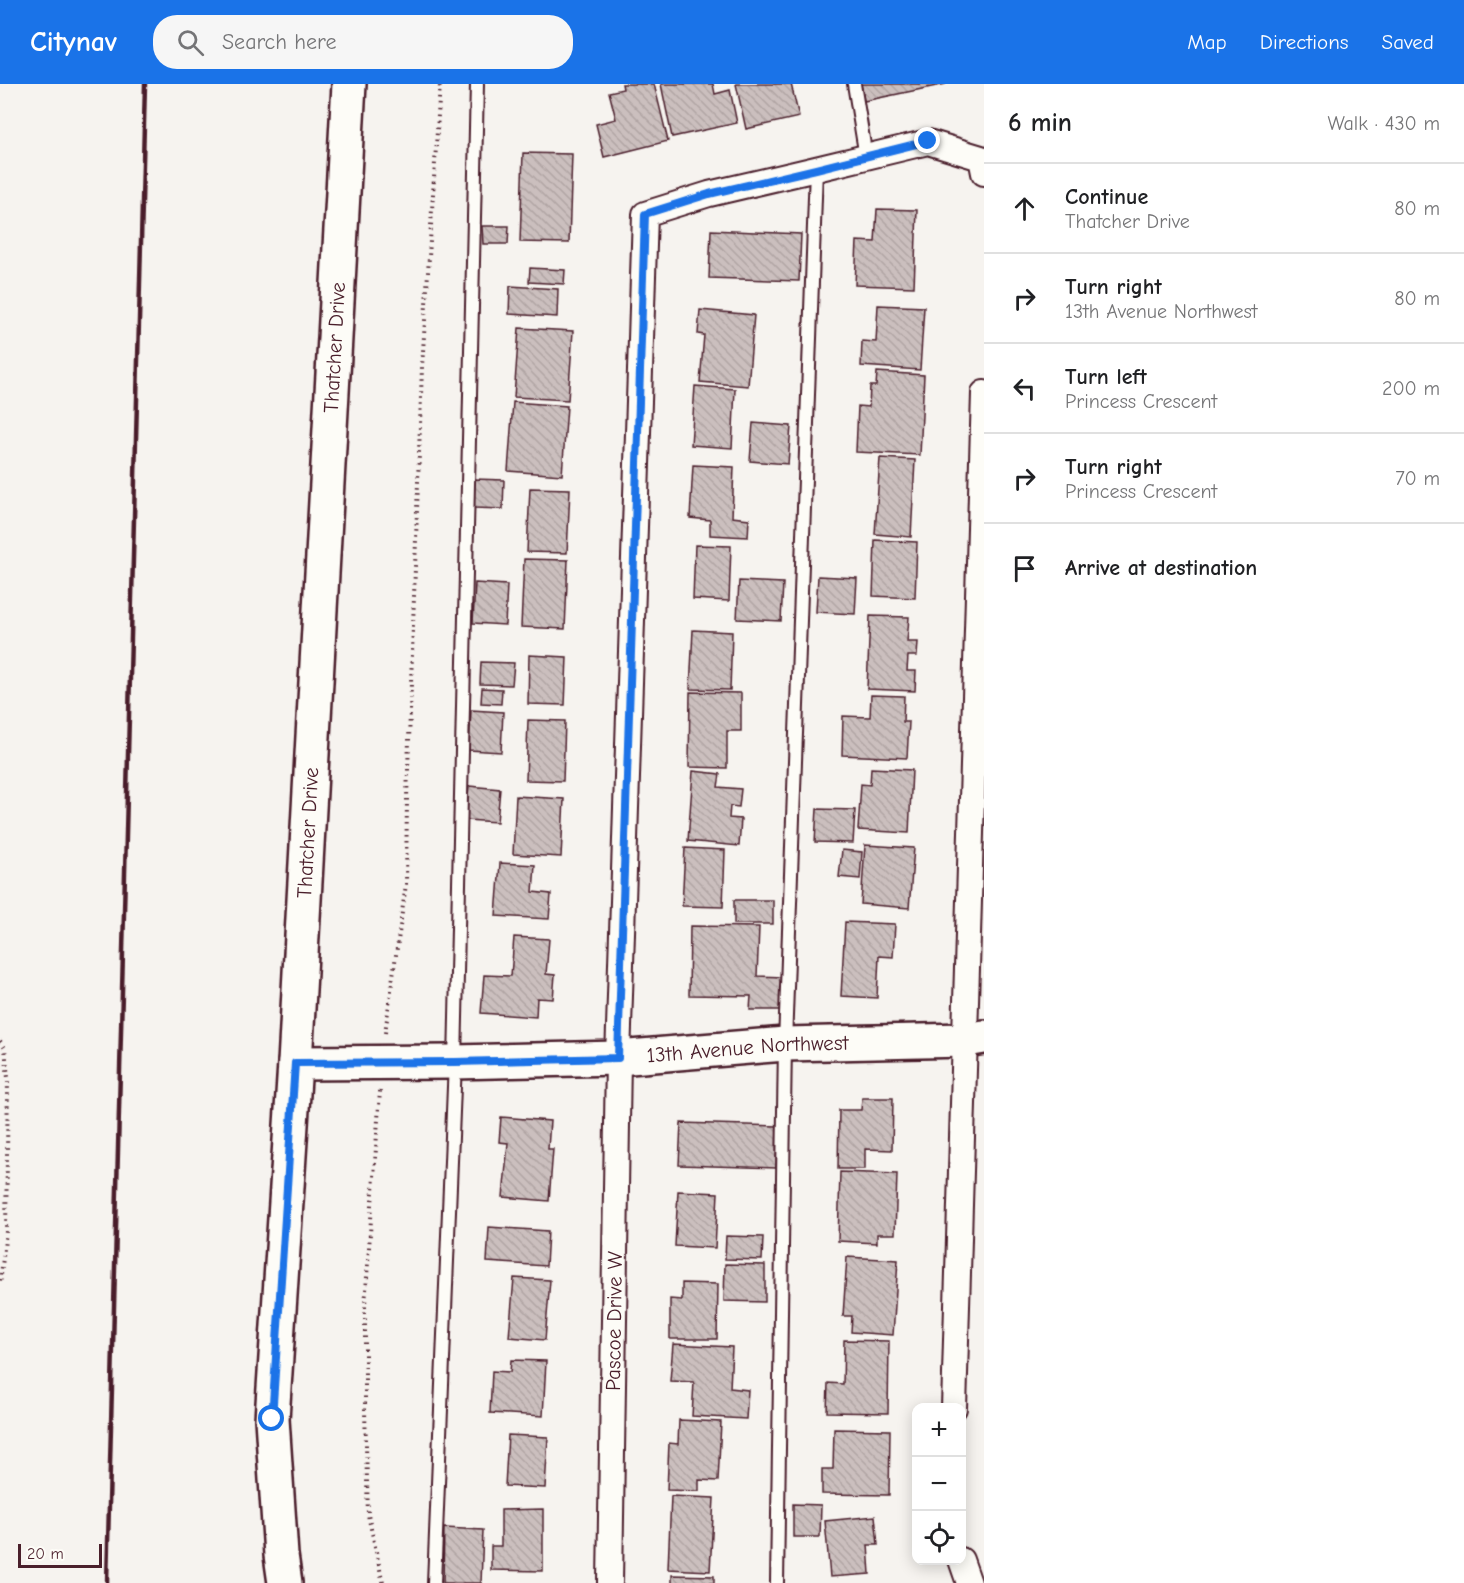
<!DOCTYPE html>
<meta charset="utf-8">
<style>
:root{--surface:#fff;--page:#f6f6f6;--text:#202124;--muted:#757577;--line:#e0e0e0;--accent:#1a73e8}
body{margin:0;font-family:"Comic Neue",sans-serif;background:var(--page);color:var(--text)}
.controls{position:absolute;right:18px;bottom:18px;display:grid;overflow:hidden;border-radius:12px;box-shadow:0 3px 15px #0003}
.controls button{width:54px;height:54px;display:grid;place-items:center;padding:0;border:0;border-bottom:2px solid var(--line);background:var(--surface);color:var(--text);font:30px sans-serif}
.scale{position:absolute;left:18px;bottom:15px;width:84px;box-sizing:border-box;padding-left:6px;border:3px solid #4a1f2b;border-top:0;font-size:16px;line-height:21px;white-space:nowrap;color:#4a1f2b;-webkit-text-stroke:4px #fdfcf7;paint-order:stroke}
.stop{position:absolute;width:18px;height:18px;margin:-14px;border:4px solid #1a73e8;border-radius:50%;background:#fff}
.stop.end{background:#1a73e8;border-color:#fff;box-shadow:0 2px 6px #0008}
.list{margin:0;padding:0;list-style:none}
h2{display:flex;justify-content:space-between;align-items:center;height:78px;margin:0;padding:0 24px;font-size:26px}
h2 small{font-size:20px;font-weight:400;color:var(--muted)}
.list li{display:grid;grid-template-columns:39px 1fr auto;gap:18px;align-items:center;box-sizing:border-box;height:90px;padding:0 24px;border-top:2px solid var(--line)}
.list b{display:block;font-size:22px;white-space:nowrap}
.list p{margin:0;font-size:20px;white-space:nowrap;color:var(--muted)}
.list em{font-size:20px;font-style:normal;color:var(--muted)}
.icon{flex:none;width:33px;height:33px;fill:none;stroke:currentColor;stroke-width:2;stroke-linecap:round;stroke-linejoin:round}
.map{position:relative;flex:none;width:984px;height:1499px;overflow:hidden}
header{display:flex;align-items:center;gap:36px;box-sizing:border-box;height:84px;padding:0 30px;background:var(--accent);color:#fff}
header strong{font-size:28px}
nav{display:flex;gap:33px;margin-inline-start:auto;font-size:21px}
.search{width:420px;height:54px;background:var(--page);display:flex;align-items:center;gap:15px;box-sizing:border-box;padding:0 21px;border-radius:24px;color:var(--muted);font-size:22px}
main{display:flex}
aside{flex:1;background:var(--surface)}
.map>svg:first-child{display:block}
.building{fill:url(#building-back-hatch);stroke:#4a1f2b;stroke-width:1.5}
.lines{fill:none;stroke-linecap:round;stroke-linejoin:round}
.lane-casing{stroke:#4a1f2b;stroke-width:16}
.street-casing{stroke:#4a1f2b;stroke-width:28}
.secondary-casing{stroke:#4a1f2b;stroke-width:38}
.path{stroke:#4a1f2b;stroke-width:4;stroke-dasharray:1.5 4.5;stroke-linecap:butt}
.lane{stroke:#fdfcf7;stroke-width:12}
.street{stroke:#fdfcf7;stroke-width:24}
.secondary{stroke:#fdfcf7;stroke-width:33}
.rail{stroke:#4a1f2b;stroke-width:4.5}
.route{stroke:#1a73e8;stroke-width:8}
.labels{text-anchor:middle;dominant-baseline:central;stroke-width:4.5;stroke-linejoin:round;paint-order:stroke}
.street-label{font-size:21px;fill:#4a1f2b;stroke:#fdfcf7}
</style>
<header>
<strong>Citynav</strong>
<div class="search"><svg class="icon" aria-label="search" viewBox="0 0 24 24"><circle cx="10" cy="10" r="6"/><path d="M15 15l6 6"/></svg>Search here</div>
<nav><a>Map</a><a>Directions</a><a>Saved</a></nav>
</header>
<main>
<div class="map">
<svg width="984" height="1499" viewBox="0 0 984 1499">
<defs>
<pattern id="building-back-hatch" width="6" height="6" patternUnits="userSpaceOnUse" patternTransform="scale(1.5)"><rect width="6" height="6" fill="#cbbfbe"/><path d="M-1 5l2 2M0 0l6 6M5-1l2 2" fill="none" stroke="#b0a4a3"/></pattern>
</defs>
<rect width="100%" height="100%" fill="#f6f3ef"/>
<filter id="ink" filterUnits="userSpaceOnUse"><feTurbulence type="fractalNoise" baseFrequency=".0167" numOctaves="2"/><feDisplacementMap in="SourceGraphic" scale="12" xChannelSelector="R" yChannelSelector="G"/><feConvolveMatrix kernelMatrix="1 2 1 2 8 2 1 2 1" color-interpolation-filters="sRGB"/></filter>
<g filter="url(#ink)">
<path class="building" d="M622,0h32l14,57 -64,16 -8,-33 20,-5 -7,-27 14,-3z
M661,0h52l2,10 15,-4 7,33 -65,14z
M736,0h55l8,33 -53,12z
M861,0h85l-82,17z
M523,69l49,1 -3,89 -49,-1z
M877,125l40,1 -3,77 -59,-2 2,-44 18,1z
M482,142h27l-1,18h-25z
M711,146l90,4 -2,47 -90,-3z
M530,184l35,2 -1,14 -35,-2z
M510,202l48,3 -1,28 -48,-3z
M878,221l46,2 -4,63 -59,-4 1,-25 14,1z
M700,226l54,5 -6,71 -48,-4 4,-47 -6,-1z
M519,244l54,3 -5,69 -54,-3z
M877,288l47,3 -4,80 -64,-3 2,-46 11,1 1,-21h6z
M695,302l40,3 -3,59 -41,-3z
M513,318l54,4 -5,69 -54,-4z
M753,339l38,3 -3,38 -38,-3z
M880,374l35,2 -4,77 -36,-3z
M693,381l41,2 -2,50 17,2 -1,18 -38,-2v-15l-20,-2z
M474,395l30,1 -1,29 -29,-1z
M530,404l40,1 -3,64 -40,-1z
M875,456l42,2 -2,56 -42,-2z
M695,461l36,1 -2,55 -36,-2z
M524,475l44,1 -3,69 -44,-2z
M818,492l39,2 -2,36 -39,-2z
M739,497l44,2 -2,38 -44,-2z
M475,499l32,2 -2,40 -32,-2z
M870,532l39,1 -2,25h11l-1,14h-9l-1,15h9l-1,20 -48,-2z
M693,546l39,2 -2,58 -40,-1z
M529,571l38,2 -2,48 -37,-1z
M481,578l33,1 -2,22 -32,-1z
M482,604l20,1 -1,15 -20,-1z
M690,608l51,1v38h-14v37l-38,-1z
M871,611l33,1 -1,26h6l-2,36 -65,-3 1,-39 27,1z
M471,626l32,2 -2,40 -32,-2z
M528,636l37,1 -2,60 -37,-1z
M871,684l41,2 -3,63 -51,-3 3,-46 9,1z
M693,687l27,3 -2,13 23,2 -2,18 -9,-1 -1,12 12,1 -2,27 -51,-5z
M469,702l31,3 -3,33 -31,-2z
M516,712l48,3 -3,58 -48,-3z
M817,725l38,1 -2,33 -38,-1z
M865,761l49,3 -5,60 -48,-4z
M685,764l40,2 -2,57 -41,-1z
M842,766l20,2 -2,27 -21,-2z
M500,779l35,2 -2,27 18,2 -2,25 -53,-3z
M734,816h39v24h-39z
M845,838l50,2 -2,33 -14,-1 -2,42 -36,-2z
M690,842l69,1 -2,49 26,1v33h-33l1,-14 -62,-1z
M514,853l35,2 -3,35 9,1 -2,24 -16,-1 -1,19 -55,-4 3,-38 27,1z
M862,1014h31l-1,52 -27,-1v20h-27l1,-59h22z
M501,1033l49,4 -2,28h5l-4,52 -46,-4 5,-54 -9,-1z
M681,1039l96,3 -1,42 -97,-3z
M840,1088l57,2 -2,60h-18v9l-39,-2z
M678,1107l40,2 -3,55 -40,-2z
M489,1143l59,4 -2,35 -59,-4z
M726,1152l37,1 -1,23 -37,-1z
M847,1173l51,3 -5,75 -42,-3 1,-16h-9z
M725,1180l40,1v37l-41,-1z
M514,1194l36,2 -5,60 -36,-3z
M682,1199l36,1 -1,55h-47v-40l12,1z
M844,1256l45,1 -1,72 -61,-1 1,-29 15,1z
M673,1260l59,3 -2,41 18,2 -2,29 -54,-3 2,-34 -24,-1z
M511,1276l35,1 -3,55 -53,-3 2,-42 18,1z
M679,1336l42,2 -3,59 -19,-1v11l-32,-1 2,-47 9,1z
M834,1345l56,1 -1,65 -67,-1v-25h11z
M508,1351l40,2 -3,51 -40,-2z
M671,1412l43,2 -4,73 -42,-2z
M793,1420l28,1 -1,32h-27z
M543,1425v62l-52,-1v-24h10v-36z
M875,1432l3,29h-10l2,29 -40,3 -5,-56z
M444,1444l39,2 -2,53h-38z
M672,1491l42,1v7h-42z"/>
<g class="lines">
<defs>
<path id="lane" d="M854,0l12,73
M434,1499l21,-521 22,-978
M777,1499l8,-539 31,-875"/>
<g id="street">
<path d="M954,1324l30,-1015"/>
<path d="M961,1476l8,23"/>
<path id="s1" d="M610,1499l8,-525 27,-844 64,-20 107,-25 112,-27 53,16 3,15"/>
</g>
<g id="secondary">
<path id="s2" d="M295,979l160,-1 163,-4 167,-14 181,-4 18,-3"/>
<path id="s3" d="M285,1499l-4,-28 -9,-136 23,-356 54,-979"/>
</g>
</defs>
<use href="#lane" class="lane-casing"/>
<use href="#street" class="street-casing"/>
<use href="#secondary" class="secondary-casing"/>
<path class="path" d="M385,949l21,-149 1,-86 15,-431 18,-283
M0,957l5,7 3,30 -2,153 -6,53
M380,1007l-15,214v106l3,104 15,68"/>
<use href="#lane" class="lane"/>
<use href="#street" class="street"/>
<use href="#secondary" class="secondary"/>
<path class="rail" d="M107,1499l38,-1499"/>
</g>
</g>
<g class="lines" filter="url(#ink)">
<path class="route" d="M272,1335l23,-356 160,-1 163,-4 27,-844 64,-20 107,-25 112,-28"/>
</g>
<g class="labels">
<g class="street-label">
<text stroke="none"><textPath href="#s3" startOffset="1238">Thatcher Drive</textPath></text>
<text stroke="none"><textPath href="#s3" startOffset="752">Thatcher Drive</textPath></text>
<text stroke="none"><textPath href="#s2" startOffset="453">13th Avenue Northwest</textPath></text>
<text stroke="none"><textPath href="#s1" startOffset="262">Pascoe Drive W</textPath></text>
</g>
</g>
</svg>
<div class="controls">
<button>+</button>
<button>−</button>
<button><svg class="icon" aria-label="locate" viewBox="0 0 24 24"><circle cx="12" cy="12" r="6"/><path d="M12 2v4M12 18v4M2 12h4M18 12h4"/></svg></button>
</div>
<div class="scale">20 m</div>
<div class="stop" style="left:272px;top:1335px"></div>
<div class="stop end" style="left:928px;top:57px"></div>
</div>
<aside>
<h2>6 min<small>Walk · 430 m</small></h2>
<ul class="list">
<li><svg class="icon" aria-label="ahead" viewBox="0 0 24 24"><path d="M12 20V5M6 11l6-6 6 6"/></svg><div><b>Continue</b><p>Thatcher Drive</p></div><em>80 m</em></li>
<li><svg class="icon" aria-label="right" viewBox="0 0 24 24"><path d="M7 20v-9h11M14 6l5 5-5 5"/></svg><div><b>Turn right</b><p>13th Avenue Northwest</p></div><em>80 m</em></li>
<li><svg class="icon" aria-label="left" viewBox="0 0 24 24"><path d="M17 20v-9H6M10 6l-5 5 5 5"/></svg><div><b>Turn left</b><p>Princess Crescent</p></div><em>200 m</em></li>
<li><svg class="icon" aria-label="right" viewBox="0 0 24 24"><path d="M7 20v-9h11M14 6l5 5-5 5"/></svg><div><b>Turn right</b><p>Princess Crescent</p></div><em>70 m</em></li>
<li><svg class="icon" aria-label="arrive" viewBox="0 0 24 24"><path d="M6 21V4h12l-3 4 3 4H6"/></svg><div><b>Arrive at destination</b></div></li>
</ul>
</aside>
</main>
